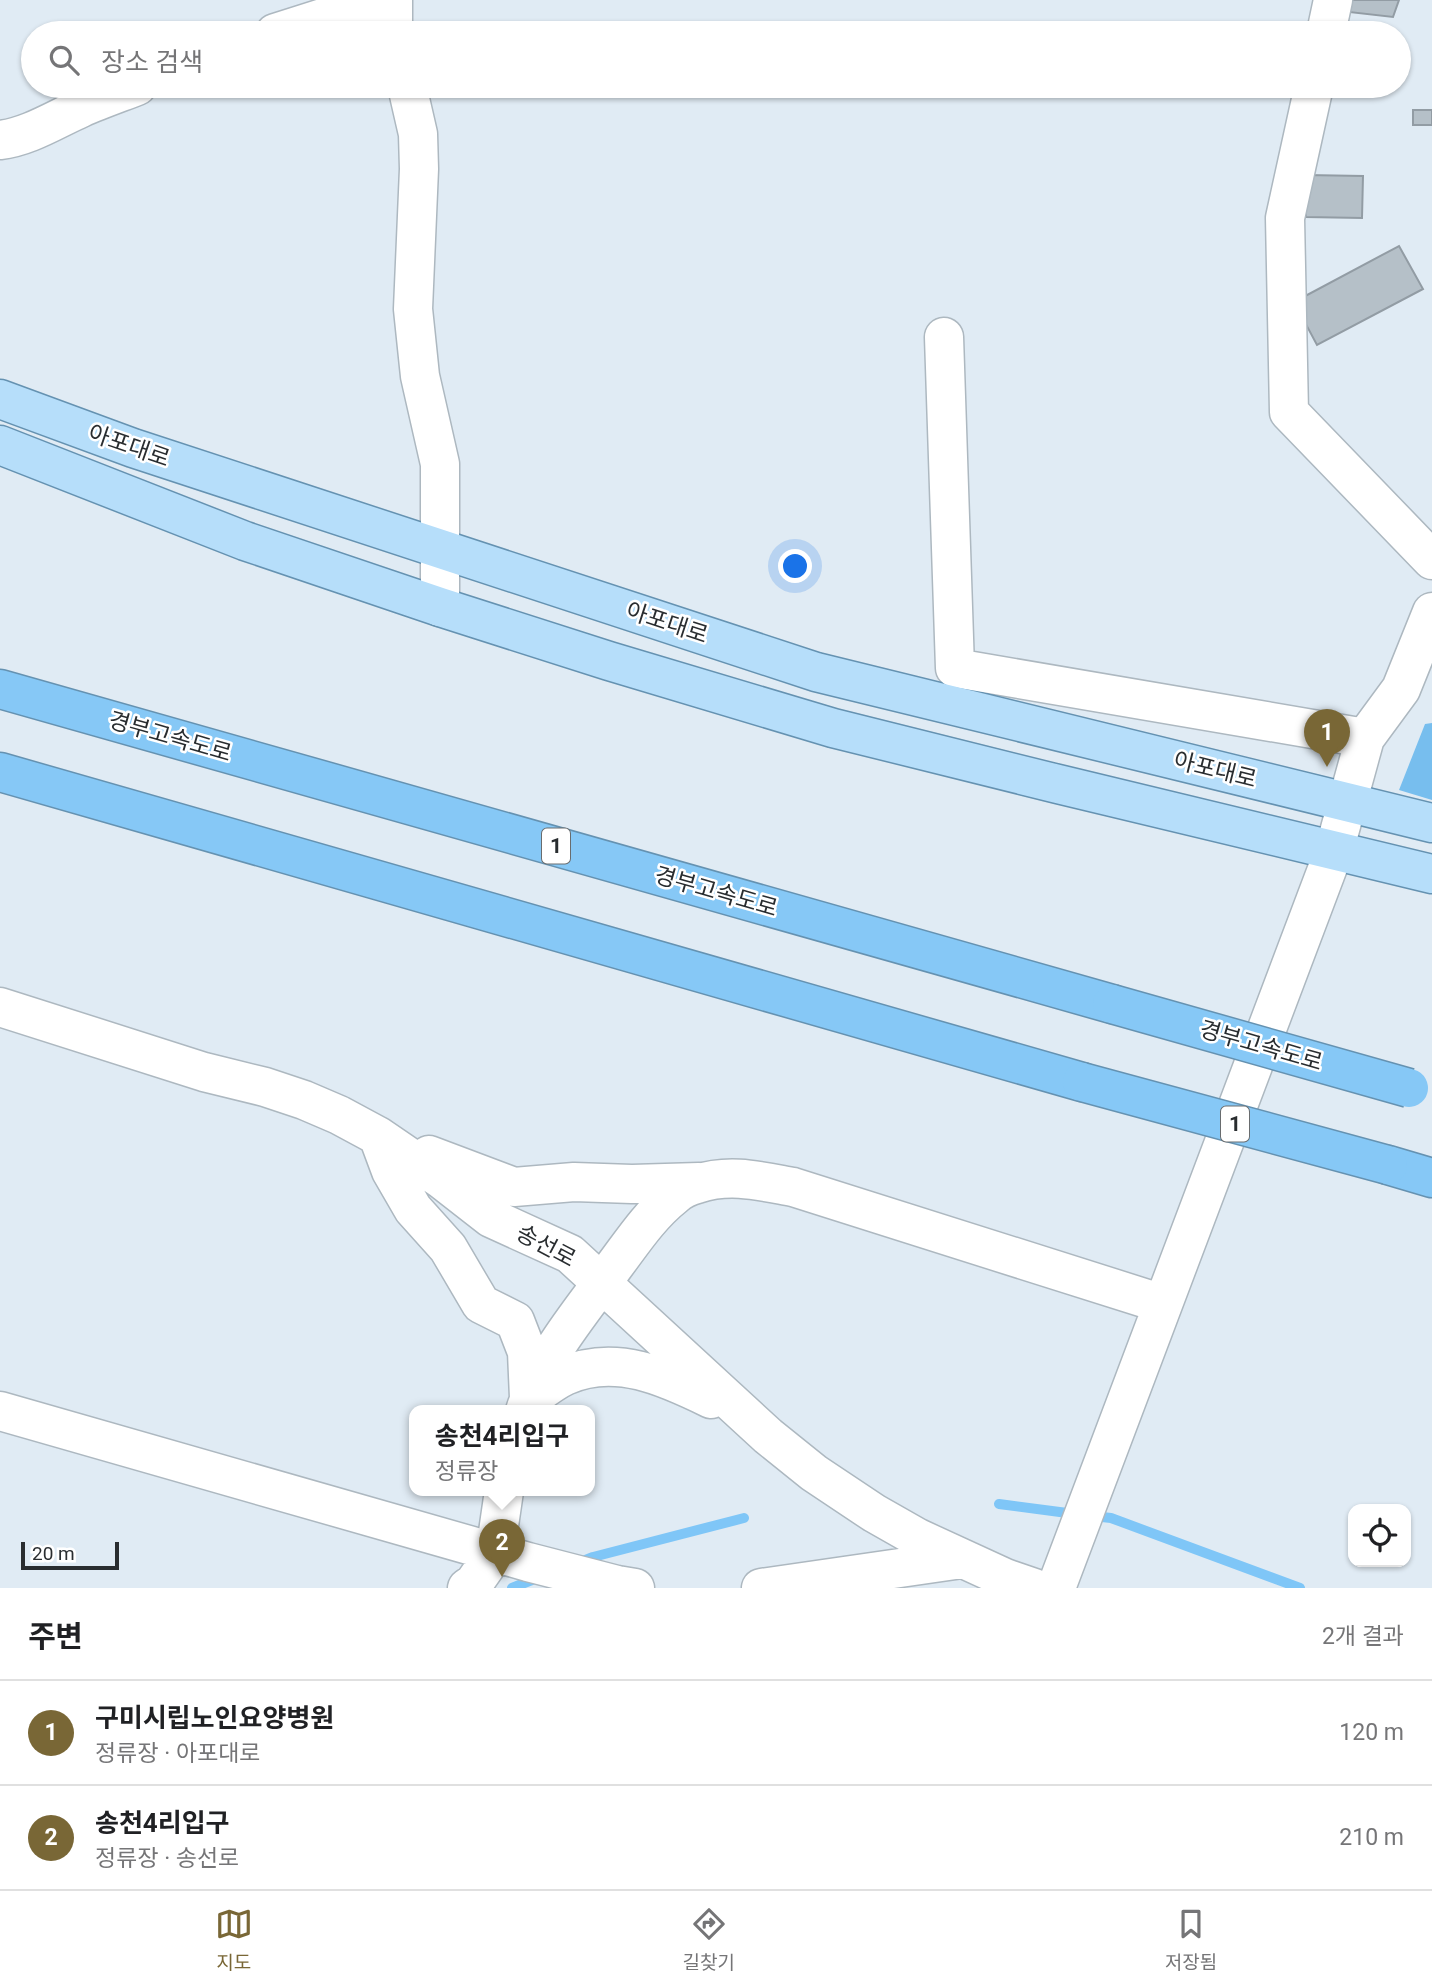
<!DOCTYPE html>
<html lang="ko">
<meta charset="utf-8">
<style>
:root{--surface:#fff;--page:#f2f2f2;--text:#202124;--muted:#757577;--line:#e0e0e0;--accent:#796736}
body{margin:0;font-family:Roboto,"Noto Sans KR",sans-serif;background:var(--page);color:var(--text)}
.controls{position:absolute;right:21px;bottom:21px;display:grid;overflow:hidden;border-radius:14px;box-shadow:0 2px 5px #0004}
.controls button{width:63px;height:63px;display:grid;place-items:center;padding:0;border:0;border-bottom:2px solid var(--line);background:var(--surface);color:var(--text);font:35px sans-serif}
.scale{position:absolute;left:21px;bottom:18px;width:98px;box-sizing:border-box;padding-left:7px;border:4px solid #292d30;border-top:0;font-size:19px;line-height:24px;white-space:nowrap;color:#292d30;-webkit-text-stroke:5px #fff;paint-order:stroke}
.you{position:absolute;left:796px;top:567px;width:24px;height:24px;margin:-18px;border:5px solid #fff;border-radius:50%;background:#1a73e8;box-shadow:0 0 0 10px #1a73e833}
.badge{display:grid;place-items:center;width:46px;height:46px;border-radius:50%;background:var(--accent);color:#fff;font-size:23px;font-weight:700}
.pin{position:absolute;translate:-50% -58px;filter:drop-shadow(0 2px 4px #0008)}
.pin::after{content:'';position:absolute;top:37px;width:24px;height:21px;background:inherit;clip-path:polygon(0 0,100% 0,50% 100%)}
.popup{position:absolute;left:409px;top:1405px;width:186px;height:91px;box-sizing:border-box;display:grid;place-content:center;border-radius:14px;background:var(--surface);filter:drop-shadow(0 2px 5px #0005);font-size:23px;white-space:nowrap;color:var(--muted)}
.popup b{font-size:26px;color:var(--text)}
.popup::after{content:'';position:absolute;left:50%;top:100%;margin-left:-14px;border:14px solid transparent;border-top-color:var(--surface)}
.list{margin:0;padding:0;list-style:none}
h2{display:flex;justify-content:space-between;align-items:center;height:91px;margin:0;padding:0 28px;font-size:30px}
h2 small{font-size:23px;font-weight:400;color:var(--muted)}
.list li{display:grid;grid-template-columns:46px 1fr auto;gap:21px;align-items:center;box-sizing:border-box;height:105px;padding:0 28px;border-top:2px solid var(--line)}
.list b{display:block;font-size:26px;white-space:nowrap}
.list p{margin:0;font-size:23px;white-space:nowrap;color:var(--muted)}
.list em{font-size:23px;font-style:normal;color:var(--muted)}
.icon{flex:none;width:38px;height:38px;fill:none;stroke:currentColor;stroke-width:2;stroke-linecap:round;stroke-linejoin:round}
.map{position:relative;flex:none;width:1432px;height:1588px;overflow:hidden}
.search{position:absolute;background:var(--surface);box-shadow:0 2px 5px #0004;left:21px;right:21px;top:21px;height:77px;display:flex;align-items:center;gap:18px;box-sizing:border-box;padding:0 24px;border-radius:38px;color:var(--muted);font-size:26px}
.sheet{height:301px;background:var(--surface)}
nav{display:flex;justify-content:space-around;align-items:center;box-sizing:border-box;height:98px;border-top:2px solid var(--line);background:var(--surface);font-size:19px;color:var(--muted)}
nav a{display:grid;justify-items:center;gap:4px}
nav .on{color:var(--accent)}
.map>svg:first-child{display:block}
.forest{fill:#77beee}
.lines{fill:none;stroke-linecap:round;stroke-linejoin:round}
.stream{stroke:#7fc6f7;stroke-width:10}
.building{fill:#b5c0c8;stroke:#929ca4;stroke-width:2}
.minor-casing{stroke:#adb8c0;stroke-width:41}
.major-casing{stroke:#6592b1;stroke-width:41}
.highway-casing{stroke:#6592b1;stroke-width:41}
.minor{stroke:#fff;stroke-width:38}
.major{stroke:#b6defa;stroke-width:38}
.highway{stroke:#86c8f6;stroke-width:38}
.highway-bridge-casing{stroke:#6592b1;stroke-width:41;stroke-linecap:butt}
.highway-bridge{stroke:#86c8f6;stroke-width:38}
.labels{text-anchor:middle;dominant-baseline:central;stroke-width:5;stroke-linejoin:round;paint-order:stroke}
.shield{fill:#fff;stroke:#696c6e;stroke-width:2}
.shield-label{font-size:21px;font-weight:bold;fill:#292d30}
.street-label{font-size:23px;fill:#292d30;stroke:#fff}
</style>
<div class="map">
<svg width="1432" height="1588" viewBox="0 0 1432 1588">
<rect width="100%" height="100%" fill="#e0ebf4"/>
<path class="forest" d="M1432,723v77l-33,-10 26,-66z"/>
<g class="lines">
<path class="stream" d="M999,1504l76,10
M1093,1516l18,2 189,70
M578,1563l15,-6 151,-39
M512,1588l25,-10"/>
</g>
<path class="building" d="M1343,0h56l-6,17 -53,-6z
M1413,110h19v15h-19z
M1306,175l57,1 -1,42 -56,-1z
M1399,246l24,43 -106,56 -23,-43z"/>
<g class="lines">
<defs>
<path id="minor" d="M393,0v33
M275,33l95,-30
M1326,33l7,-33
M407,86l11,48 1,35 -6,140 7,67 20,88v143
M1314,86l-29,132 4,194 143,148
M0,140c28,-3 56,-21 81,-32 18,-8 38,-15 56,-22
M944,337l11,331 410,70
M0,1007l204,65 61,15 39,13 35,15 39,21 63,43 50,39 79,36 198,182 46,37 60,40 44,25 87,40 29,10
M378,1136l13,35 22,38 35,39 33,56 34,17 12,31 2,46
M429,1155l85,32 60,-5 58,2 67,-2
M529,1400c11,-8 23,-18 36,-24 50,-23 101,1 146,23
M0,1411l528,151 89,23 18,3
M525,1411c17,-55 57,-100 90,-146 18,-24 35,-50 59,-69 6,-6 16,-10 23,-12 33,-11 63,-3 96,3l370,117
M467,1588l7,-5 21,-30 9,-62
M761,1588l201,-29
M1056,1588l278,-737 31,-113 36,-49 31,-77"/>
<path id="major" d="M0,399l133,49 683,224 616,151
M0,445l245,96 195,66 169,54 224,67 225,56 374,90"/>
<path id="highway" d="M0,689l1112,315
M0,772l1082,310
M1388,1165l44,13"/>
</defs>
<use href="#minor" class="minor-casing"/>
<use href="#major" class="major-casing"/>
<use href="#highway" class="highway-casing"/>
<use href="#minor" class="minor"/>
<use href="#major" class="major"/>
<use href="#highway" class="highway"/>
<defs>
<path id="highway-bridge" d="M1112,1004l297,84
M1082,1082l306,83"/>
</defs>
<use href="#highway-bridge" class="highway-bridge-casing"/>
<use href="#highway-bridge" class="highway-bridge"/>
</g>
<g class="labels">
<g class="shield">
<rect x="542" y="828.5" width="28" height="35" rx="5"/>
<rect x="1221" y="1106.5" width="28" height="35" rx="5"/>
</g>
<g class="shield-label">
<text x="556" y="846">1</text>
<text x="1235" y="1124">1</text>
</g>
<g class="street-label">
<text transform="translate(129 446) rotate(19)">아포대로</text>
<text transform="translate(667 623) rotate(18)">아포대로</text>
<text transform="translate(170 737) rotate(16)">경부고속도로</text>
<text transform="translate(1215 770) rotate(14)">아포대로</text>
<text transform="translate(716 892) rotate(16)">경부고속도로</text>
<text transform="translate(1261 1046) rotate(16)">경부고속도로</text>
<text transform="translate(546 1246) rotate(28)">송선로</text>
</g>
</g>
</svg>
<div class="controls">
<button><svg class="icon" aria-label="locate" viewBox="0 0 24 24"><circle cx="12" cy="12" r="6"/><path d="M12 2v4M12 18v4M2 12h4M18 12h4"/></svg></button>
</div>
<div class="scale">20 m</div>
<div class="you"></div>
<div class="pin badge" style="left:1327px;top:767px">1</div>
<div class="pin badge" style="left:502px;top:1577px">2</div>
<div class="popup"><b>송천4리입구</b>정류장</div>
<div class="search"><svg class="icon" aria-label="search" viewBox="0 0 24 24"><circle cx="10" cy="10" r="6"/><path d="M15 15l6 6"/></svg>장소 검색</div>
</div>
<section class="sheet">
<h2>주변<small>2개 결과</small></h2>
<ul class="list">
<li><span class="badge">1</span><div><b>구미시립노인요양병원</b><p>정류장 · 아포대로</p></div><em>120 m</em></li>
<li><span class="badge">2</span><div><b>송천4리입구</b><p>정류장 · 송선로</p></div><em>210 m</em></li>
</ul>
</section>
<nav>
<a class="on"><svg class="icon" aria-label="map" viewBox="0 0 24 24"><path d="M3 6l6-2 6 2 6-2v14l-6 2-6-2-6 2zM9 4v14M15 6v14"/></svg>지도</a>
<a><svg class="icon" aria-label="directions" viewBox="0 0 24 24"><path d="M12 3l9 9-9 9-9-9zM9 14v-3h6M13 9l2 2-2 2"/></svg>길찾기</a>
<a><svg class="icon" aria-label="saved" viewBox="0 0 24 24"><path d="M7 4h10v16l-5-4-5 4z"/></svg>저장됨</a>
</nav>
